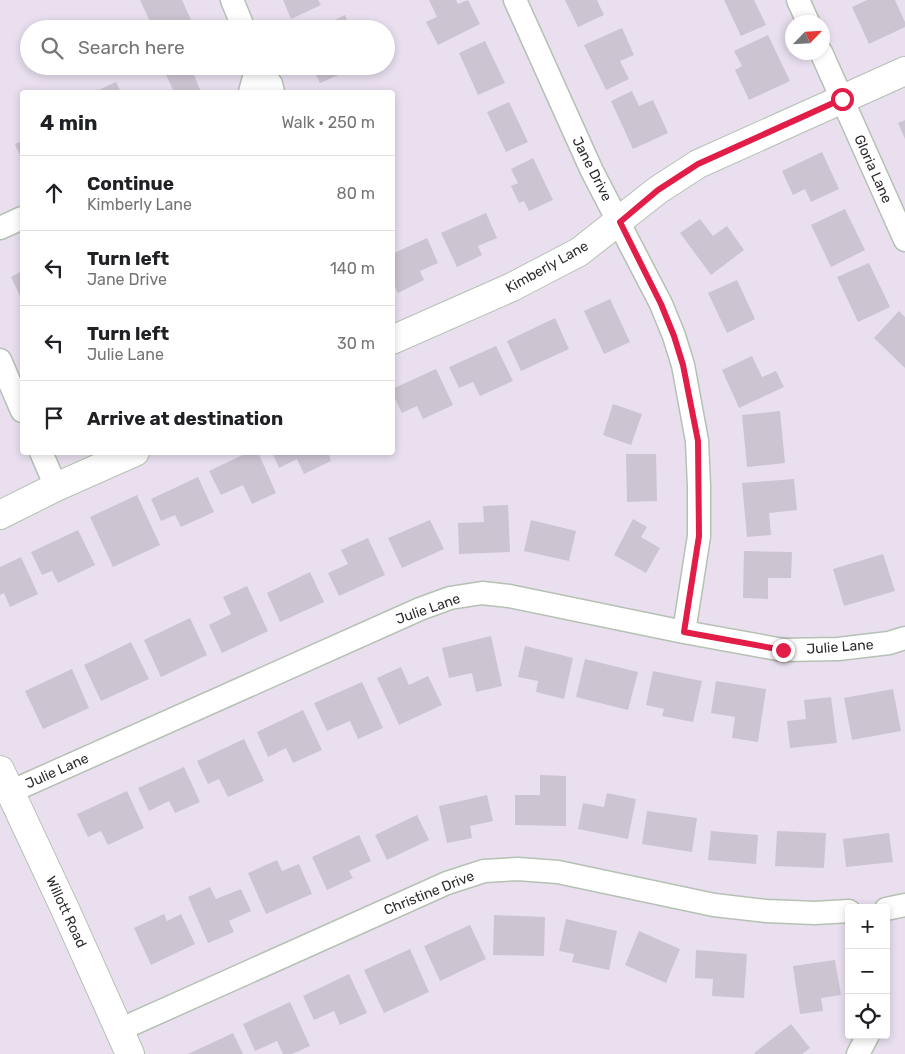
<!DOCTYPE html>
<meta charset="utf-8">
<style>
:root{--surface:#fff;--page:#f6f6f6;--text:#202124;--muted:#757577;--line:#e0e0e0}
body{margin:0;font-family:Rubik,sans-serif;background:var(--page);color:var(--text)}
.controls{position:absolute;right:15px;bottom:15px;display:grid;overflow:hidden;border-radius:5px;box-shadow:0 2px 8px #0003}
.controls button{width:45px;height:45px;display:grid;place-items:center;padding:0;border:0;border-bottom:1px solid var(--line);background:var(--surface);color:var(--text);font:25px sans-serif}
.compass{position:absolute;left:785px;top:15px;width:45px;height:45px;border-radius:50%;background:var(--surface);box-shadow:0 2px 8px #0003;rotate:65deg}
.stop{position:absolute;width:15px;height:15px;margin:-11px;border:4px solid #e11d48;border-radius:50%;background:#fff}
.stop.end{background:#e11d48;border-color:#fff;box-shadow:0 1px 5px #0008}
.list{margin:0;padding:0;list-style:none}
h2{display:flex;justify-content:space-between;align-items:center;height:65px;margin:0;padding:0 20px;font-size:21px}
h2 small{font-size:16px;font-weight:400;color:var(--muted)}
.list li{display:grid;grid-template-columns:32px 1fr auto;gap:15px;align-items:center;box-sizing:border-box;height:75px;padding:0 20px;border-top:1px solid var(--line)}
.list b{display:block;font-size:19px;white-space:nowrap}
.list p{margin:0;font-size:16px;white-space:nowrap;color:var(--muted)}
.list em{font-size:16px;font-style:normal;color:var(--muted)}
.icon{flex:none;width:28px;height:28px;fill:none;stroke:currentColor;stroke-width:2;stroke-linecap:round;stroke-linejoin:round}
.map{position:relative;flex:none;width:905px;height:1054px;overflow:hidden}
.search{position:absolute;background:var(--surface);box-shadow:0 2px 8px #0003;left:20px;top:20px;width:375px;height:55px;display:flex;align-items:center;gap:12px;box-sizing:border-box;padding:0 18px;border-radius:28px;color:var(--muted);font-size:19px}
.panel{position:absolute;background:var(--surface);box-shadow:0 2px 8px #0003;left:20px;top:90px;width:375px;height:365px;border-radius:5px}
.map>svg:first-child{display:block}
.building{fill:#cdc4d2}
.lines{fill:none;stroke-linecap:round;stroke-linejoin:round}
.street-casing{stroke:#b5c1b3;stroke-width:25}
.secondary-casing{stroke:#b5c1b3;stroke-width:30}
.street{stroke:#fff;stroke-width:22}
.secondary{stroke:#fff;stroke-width:28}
.route{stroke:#e11d48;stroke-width:6}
.labels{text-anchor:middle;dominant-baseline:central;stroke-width:5;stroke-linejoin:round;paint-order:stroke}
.street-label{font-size:14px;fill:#2d2d2d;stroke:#fff}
</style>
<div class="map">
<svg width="905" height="1054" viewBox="0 0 905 1054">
<rect width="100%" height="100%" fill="#e9dfef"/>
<path class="building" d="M140,0h42l13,29h-29l-3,-5 -10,4z
M283,0h35l3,5 -30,14z
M429,0h27l2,4 10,-4 12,24 -42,21 -12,-23 11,-5z
M565,0h32l7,15 -26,12z
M724,0h30l12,25 -25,11z
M867,0h28l10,22v5l-36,17 -17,-37z
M345,15l6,14h-35z
M622,28l12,27 -14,6 9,18 -23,11 -22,-45z
M768,35l22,46 -41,19 -14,-30 7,-4 -8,-15z
M485,41l20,42 -27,12 -19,-42z
M162,66h51l-19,9 7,17h-27z
M312,66h30l3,6 -25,11z
M116,82l5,10h-27z
M632,91l7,15 14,-6 15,33 -35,16 -22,-48z
M509,102l19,40 -22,10 -19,-40z
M905,120v19l-7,-16z
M22,141v19l-7,-16z
M822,152l17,37 -28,13 -6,-13 -12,6 -11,-24z
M533,158l20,42 -24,11 -5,-10 -5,2 -8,-17 7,-3 -7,-14z
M845,209l20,41 -34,17 -20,-42z
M486,213l11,25 -19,8 4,9 -25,12 -16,-34z
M700,219l13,17 14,-10 17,24 -33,25 -31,-42z
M427,238l11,25 -18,8 4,9 -26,13 -6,-12v-27z
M869,263l21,44 -32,15 -21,-45z
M22,271v29l-11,-23z
M737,280l18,39 -28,14 -19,-40z
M610,299l20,43 -26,12 -20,-43z
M899,311l6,6v51l-31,-30z
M555,318l14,31 -48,22 -14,-30z
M496,346l17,35 -33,15 -7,-14 -14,6 -10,-21z
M752,356l10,21 14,-6 8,16 -45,21 -17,-38z
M436,369l17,36 -30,14 -6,-13 -15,7 -10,-20v-4z
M613,404l29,10 -11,31 -28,-10z
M780,411l5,52 -38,4 -5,-52z
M249,452h9l18,41 -24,11 -9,-19 -22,10 -12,-24z
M272,452h56l3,9 -27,13 -7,-15 -18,9z
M626,454h30l1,47 -30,1z
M198,477l16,35 -33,15 -6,-12 -14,6 -10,-22z
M794,479l3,31 -28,3 2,22 -24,2 -5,-54z
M137,495l23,50 -47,22 -23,-50z
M508,505l2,47 -51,2 -1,-31 26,-1 -1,-16z
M633,519l14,8 -6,10 19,11 -14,25 -32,-18z
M430,520l14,29 -42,19 -14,-30z
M531,520l45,11 -7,30 -45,-10z
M78,530l17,35 -37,18 -6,-12 -10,4 -11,-23z
M368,538l17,37 -46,21 -11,-23 20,-9 -7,-14z
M744,551l48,1 -1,26h-23v21l-25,-1z
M883,554l12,37 -51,15 -11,-37z
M21,557l17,37 -28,13 -6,-14 -4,2v-28z
M310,572l14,30 -44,20 -13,-29z
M247,586l21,45 -46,22 -13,-28 22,-11 -8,-17z
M190,618l17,37 -46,22 -17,-37z
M491,636l11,50 -26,6 -4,-19 -23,5 -7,-30z
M131,642l18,37 -48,22 -17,-36z
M525,646l48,12 -9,41 -28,-7 2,-11 -20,-4z
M585,659l53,13 -10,38 -52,-13z
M401,667l8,18 19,-9 14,29 -43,20 -22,-47z
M72,669l17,39 -46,21 -18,-38z
M653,671l49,10 -9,41 -31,-6 2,-7 -18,-4z
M716,681l50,8 -8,53 -26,-4 3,-21 -24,-4z
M362,682l21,46 -25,11 -8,-18 -23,10 -13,-28z
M893,689l8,42 -49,9 -8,-42z
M831,697l6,46 -47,5 -3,-27 19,-2 -2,-19z
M303,710l19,40 -29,13 -7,-15 -18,9 -11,-25z
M244,739l20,42 -36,16 -9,-18 -11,5 -11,-23z
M184,767l16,35 -25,11 -6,-12 -20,10 -11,-23z
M540,775l26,1v50l-51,-1v-30h25z
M127,791l17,37 -36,17 -7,-14 -13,6 -11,-23z
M607,793l29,6 -8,40 -50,-10 5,-26 21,4z
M487,795l6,26 -23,5 2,12 -25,5 -8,-37z
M647,811l50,7 -5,34 -50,-8z
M417,815l12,25 -42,20 -12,-25z
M711,831l47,4 -2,29 -48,-4z
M777,831l49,2 -2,35 -49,-2z
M889,833l4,29 -47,5 -3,-28z
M359,835l12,26 -22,10 4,7 -26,12 -15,-33z
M277,860l5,11 17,-7 13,30 -46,20 -18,-41z
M210,887l6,12 25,-10 10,22 -22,10 5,11 -26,11 -20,-46z
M164,914l3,7 14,-7 14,30 -44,21 -17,-37z
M494,915l51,2 -1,39 -51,-1z
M566,919l51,12 -8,39 -37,-8 2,-8 -15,-3z
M470,925l16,34 -46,22 -16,-35z
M639,931l41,18 -14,34 -41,-18z
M410,949l19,43 -45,21 -20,-43z
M696,950l51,4 -3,44 -32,-2 1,-17 -18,-1z
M835,960l6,35 -20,3 2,13 -23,3 -7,-48z
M349,974l18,39 -27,12 -6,-14 -20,9 -11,-24z
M290,1002l20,44 -18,8h-9l-6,-13 -22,10 -12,-27z
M791,1024l19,24 -8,6h-47l-1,-1z
M233,1033l10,21h-55z"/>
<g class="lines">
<defs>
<path id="street" d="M232,0l12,29
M515,0l77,171 69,133 13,32 9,29 14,76 2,45v50l-15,96
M798,0l10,22
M821,52l84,188
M257,67l14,17 2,8
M250,92l7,-26
M0,228l22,-10
M0,360l22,51
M41,452l15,35
M10,792l410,-183 30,-11 32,-5 27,3 175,36 99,18 55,-1 51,-6 16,-5
M886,909l19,-4
M119,1030l328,-147 37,-12 34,-2 40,3 156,33 52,6 49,2 34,-2
M858,1054l10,-19"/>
<path id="secondary" d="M392,340l120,-53 67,-35 79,-62 40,-26 207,-93
M0,515l56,-28 79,-35
M0,770l65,139 65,145"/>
</defs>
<use href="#street" class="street-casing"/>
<use href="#secondary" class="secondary-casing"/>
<use href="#street" class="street"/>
<use href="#secondary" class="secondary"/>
</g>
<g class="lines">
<path class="route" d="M783,650l-99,-18 15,-96 -1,-95 -15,-76 -9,-29 -13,-32 -41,-82 38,-32 40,-26 144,-65"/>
</g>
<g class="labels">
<g class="street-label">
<text transform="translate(592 169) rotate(63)">Jane Drive</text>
<text transform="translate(873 169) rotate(66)">Gloria Lane</text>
<text transform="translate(547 267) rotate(-29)">Kimberly Lane</text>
<text transform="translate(428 609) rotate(-19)">Julie Lane</text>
<text transform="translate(840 647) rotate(-4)">Julie Lane</text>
<text transform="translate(57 771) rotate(-24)">Julie Lane</text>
<text transform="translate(429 893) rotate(-22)">Christine Drive</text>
<text transform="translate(66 912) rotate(65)">Willott Road</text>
</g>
</g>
</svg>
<div class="controls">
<button>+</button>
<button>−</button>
<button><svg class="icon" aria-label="locate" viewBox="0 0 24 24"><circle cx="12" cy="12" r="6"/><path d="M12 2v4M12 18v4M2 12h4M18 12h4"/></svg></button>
</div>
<svg class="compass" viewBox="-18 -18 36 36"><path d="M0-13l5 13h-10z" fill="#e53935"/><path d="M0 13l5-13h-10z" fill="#757577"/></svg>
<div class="stop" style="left:842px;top:99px"></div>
<div class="stop end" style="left:783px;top:650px"></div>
<div class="search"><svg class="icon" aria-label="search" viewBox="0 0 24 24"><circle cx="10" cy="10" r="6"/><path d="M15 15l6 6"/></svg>Search here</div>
<section class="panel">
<h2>4 min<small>Walk · 250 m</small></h2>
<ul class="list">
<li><svg class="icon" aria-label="ahead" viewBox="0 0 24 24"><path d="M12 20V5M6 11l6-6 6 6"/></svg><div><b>Continue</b><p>Kimberly Lane</p></div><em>80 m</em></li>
<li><svg class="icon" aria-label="left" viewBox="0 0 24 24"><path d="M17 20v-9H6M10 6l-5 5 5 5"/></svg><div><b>Turn left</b><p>Jane Drive</p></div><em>140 m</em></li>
<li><svg class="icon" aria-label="left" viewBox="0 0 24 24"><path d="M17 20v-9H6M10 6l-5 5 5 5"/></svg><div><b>Turn left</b><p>Julie Lane</p></div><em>30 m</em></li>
<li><svg class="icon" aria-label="arrive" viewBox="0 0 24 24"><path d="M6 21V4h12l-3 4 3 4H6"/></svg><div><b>Arrive at destination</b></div></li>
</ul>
</section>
</div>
